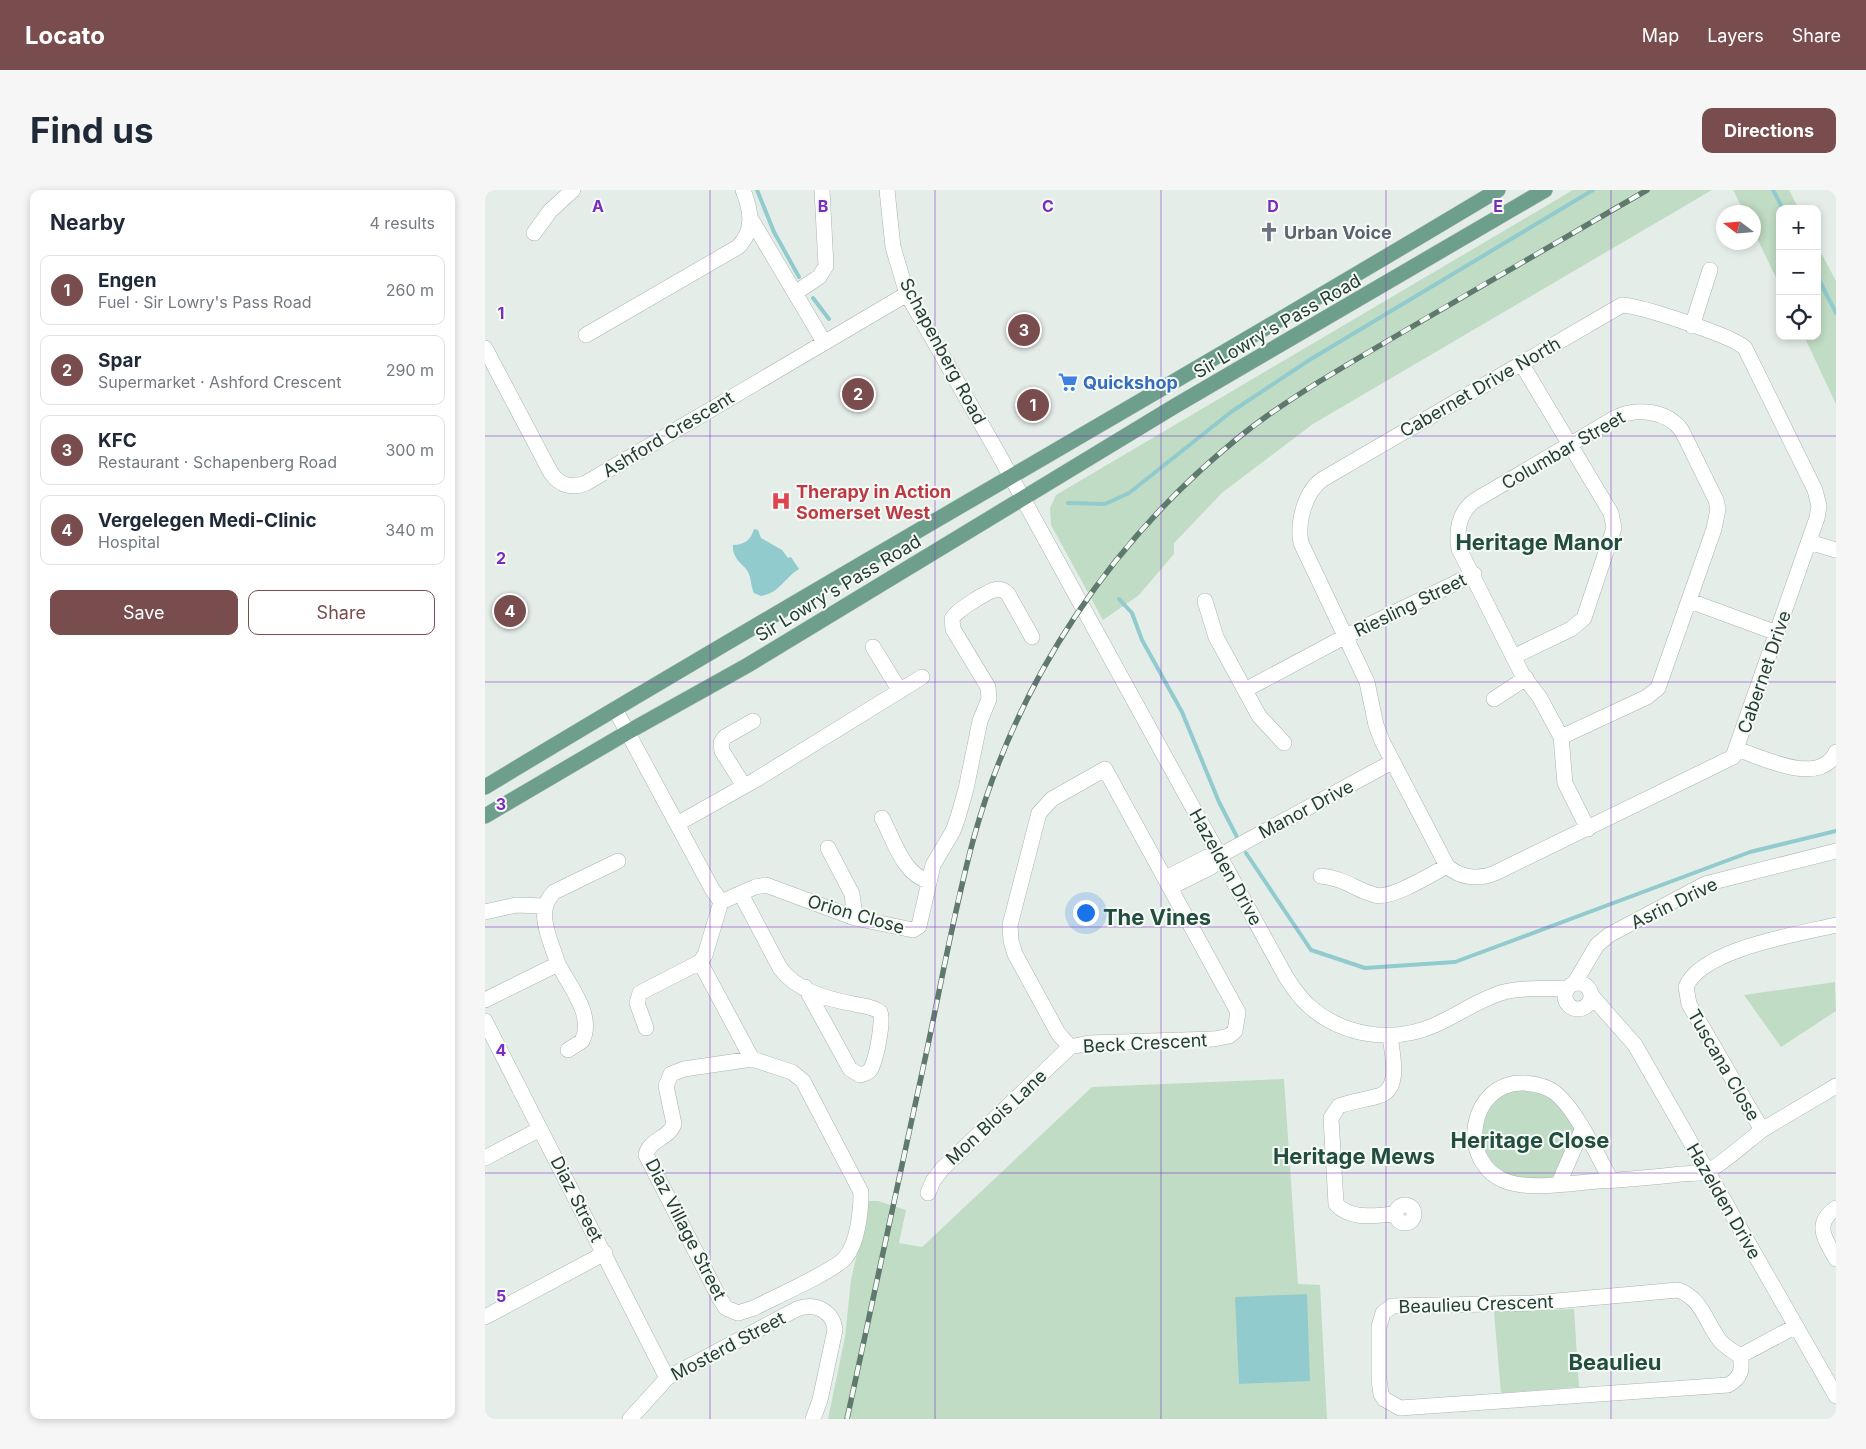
<!DOCTYPE html>
<meta charset="utf-8">
<style>
:root{--surface:#fff;--page:#f6f6f7;--text:#1f2937;--muted:#747a83;--line:#e0e1e3;--accent:#794d4e}
body{margin:0;font-family:Inter,sans-serif;background:var(--page);color:var(--text)}
.controls{position:absolute;right:15px;top:15px;display:grid;overflow:hidden;border-radius:10px;box-shadow:0 2px 8px #0003}
.controls button{width:45px;height:45px;display:grid;place-items:center;padding:0;border:0;border-bottom:1px solid var(--line);background:var(--surface);color:var(--text);font:25px sans-serif}
.compass{position:absolute;left:1231px;top:15px;width:45px;height:45px;border-radius:50%;background:var(--surface);box-shadow:0 2px 8px #0003;rotate:286deg}
.you{position:absolute;left:600px;top:722px;width:18px;height:18px;margin:-12px;border:4px solid #fff;border-radius:50%;background:#1a73e8;box-shadow:0 0 0 8px #1a73e833}
.badge{display:grid;place-items:center;width:32px;height:32px;border-radius:50%;background:var(--accent);color:#fff;font-size:16px;font-weight:700}
.pin{position:absolute;translate:-50% -50%;border:2px solid #fff;box-shadow:0 1px 5px #0006}
.list{margin:0;padding:0;list-style:none}
h2{display:flex;justify-content:space-between;align-items:center;height:65px;margin:0;padding:0 20px;font-size:21px}
h2 small{font-size:16px;font-weight:400;color:var(--muted)}
.list li{display:grid;grid-template-columns:32px 1fr auto;gap:15px;align-items:center;box-sizing:border-box;height:70px;margin:0 10px 10px;padding:0 10px;border:1px solid var(--line);border-radius:10px}
.list b{display:block;font-size:19px;white-space:nowrap}
.list p{margin:0;font-size:16px;white-space:nowrap;color:var(--muted)}
.list em{font-size:16px;font-style:normal;color:var(--muted)}
.actions{display:flex;gap:10px;padding:15px 20px}
.actions a{flex:1;padding:11px 0;border:1px solid var(--accent);border-radius:10px;text-align:center;font-size:18px;color:var(--accent)}
.actions .main{background:var(--accent);color:#fff}
.icon{flex:none;width:28px;height:28px;fill:none;stroke:currentColor;stroke-width:2;stroke-linecap:round;stroke-linejoin:round}
.map{position:relative;flex:none;width:1351px;height:1229px;overflow:hidden;border-radius:10px}
header{display:flex;align-items:center;gap:30px;box-sizing:border-box;height:70px;padding:0 25px;background:var(--accent);color:#fff}
header strong{font-size:24px}
nav{display:flex;gap:28px;margin-inline-start:auto;font-size:18px}
.intro{display:flex;align-items:center;justify-content:space-between;box-sizing:border-box;height:120px;padding:0 30px}
h1{margin:0;font-size:35px}
.button{padding:12px 22px;border-radius:10px;background:var(--accent);color:#fff;font-size:18px;font-weight:700}
main{display:flex;gap:30px;padding:0 30px}
aside{flex:1;background:var(--surface);border-radius:10px;box-shadow:0 2px 8px #0003}
.map>svg:first-child{display:block}
.green{fill:#c0dcc4}
.water{fill:#92cbcd}
.lines{fill:none;stroke-linecap:round;stroke-linejoin:round}
.stream{stroke:#92cbcd;stroke-width:4}
.minor-casing{stroke:#a8b5af;stroke-width:16}
.major-casing{stroke:#c2c9c6;stroke-width:16}
.minor{stroke:#fff;stroke-width:15}
.major{stroke:#6d9f8c;stroke-width:15}
.rail-casing{stroke:#60796f;stroke-width:5.5}
.rail{stroke:#f5faf7;stroke-width:4;stroke-dasharray:11;stroke-linecap:butt}
.grid{fill:none;stroke:#7b2cbf;stroke-width:1;stroke-opacity:0.55}
.labels{text-anchor:middle;dominant-baseline:central;stroke-width:4;stroke-linejoin:round;paint-order:stroke}
.worship-label{font-size:18px;font-weight:bold;fill:#5b616d;stroke:#f5faf7;text-anchor:start}
.street-label{font-size:18px;fill:#253e34;stroke:#f5faf7}
.shop-label{font-size:18px;font-weight:bold;fill:#366cbe;stroke:#f5faf7;text-anchor:start}
.health-label{font-size:18px;font-weight:bold;fill:#be3a42;stroke:#f5faf7;text-anchor:start}
.district-label{font-size:22px;font-weight:bold;fill:#234e3f;stroke:#f5faf7}
.grid-label{font-size:16px;text-anchor:middle;font-weight:bold;fill:#7b2cbf;stroke:#f5faf7;stroke-width:4;stroke-linejoin:round;paint-order:stroke}
</style>
<header>
<strong>Locato</strong>
<nav><a>Map</a><a>Layers</a><a>Share</a></nav>
</header>
<div class="intro"><h1>Find us</h1><a class="button">Directions</a></div>
<main>
<aside>
<h2>Nearby<small>4 results</small></h2>
<ul class="list">
<li><span class="badge">1</span><div><b>Engen</b><p>Fuel · Sir Lowry's Pass Road</p></div><em>260 m</em></li>
<li><span class="badge">2</span><div><b>Spar</b><p>Supermarket · Ashford Crescent</p></div><em>290 m</em></li>
<li><span class="badge">3</span><div><b>KFC</b><p>Restaurant · Schapenberg Road</p></div><em>300 m</em></li>
<li><span class="badge">4</span><div><b>Vergelegen Medi-Clinic</b><p>Hospital</p></div><em>340 m</em></li>
</ul>
<div class="actions"><a class="main">Save</a><a>Share</a></div>
</aside>
<div class="map">
<svg width="1351" height="1229" viewBox="0 0 1351 1229">
<rect width="100%" height="100%" fill="#e5ede9"/>
<path class="green" d="M1088,0h139l-399,234 -90,68 -49,51v11l-35,41 -36,25 -52,-95 -1,-17 6,-13z
M1248,0h56l10,19h-19v77l-26,-54 -1,-20h-9z
M1332,55l19,36v123l-32,-68h13z
M1350,792l1,29 -55,36 -37,-52z
M799,889l14,205 22,1 7,134h-499l17,-82 6,-57 18,-79h9l28,9 -7,33 23,4 170,-160z
M1058,892l40,43 -23,53 -48,3 -21,-11 -14,-23 15,-59z
M1089,1119l5,78 -78,6 -7,-81z"/>
<path class="water" d="M269,339l4,1 3,8 21,12 6,8 3,-1 8,12c-15,9 -19,24 -38,27l-7,-3c-4,-8 -2,-17 -8,-24 -6,-7 -14,-12 -13,-24 11,0 18,-5 21,-16z
M822,1104l3,87 -71,3 -4,-87z"/>
<g class="lines">
<path class="stream" d="M272,0l17,42 25,45
M1288,0l10,19
M1332,86l19,37
M328,108l16,21
M583,313l37,1 24,-11 102,-81 80,-53 282,-169
M634,409l13,14 10,27 40,72 37,90 18,35
M761,663l65,97 54,18 90,-6 295,-110 86,-21"/>
<defs>
<path id="minor" d="M402,0l6,57 14,47 92,161 287,522c6,9 12,19 21,27 34,32 85,40 128,21 23,-10 44,-26 69,-33 22,-6 42,-2 64,-4
M266,29l73,123
M49,43l16,-22 23,-21
M310,103l24,-16 7,-11 -4,-76
M1137,115c19,1 111,31 123,43l70,142 4,16 -2,12 -84,239 -238,116c-16,7 -35,5 -48,-7l-65,-125 -6,-16 -9,-43 -66,-139c-4,-21 4,-52 22,-64z
M1207,136l18,-56
M101,145l152,-88c17,-17 13,-37 5,-57
M0,158l66,125c9,13 21,16 35,10l321,-189
M1324,352l27,8
M720,411l11,36 43,79 25,27
M1205,411l87,32
M388,457l27,44
M1028,467l58,-28 13,-11 30,-90 -3,-15 -90,-150
M760,500l101,-54 128,-62
M1009,509l32,-21
M130,519l97,180 9,13 34,-15 11,-2 89,33 58,12 6,-4 14,-61 20,-34 5,-14 8,-28 14,-68 9,-22 -1,-12 -35,-58 -1,-10c3,-8 37,-29 46,-30 4,0 7,2 10,5l24,43
M1076,547l86,-40 11,-9 56,-159 4,-20 -2,-9 -34,-69c-15,-21 -46,-24 -67,-13l-141,83c-15,12 -18,30 -15,48l63,125 18,24 21,39 4,46 23,46
M1252,559c26,9 83,38 99,3
M620,579l133,243 -3,19 -6,5 -15,3 -125,4 -19,4 -12,-14 -43,-79 -4,-13 -1,-16 29,-112 13,-14z
M259,596l-22,-35 -1,-8 4,-6 28,-16
M397,628c12,22 21,57 47,63
M192,634l80,-45 165,-102
M343,658l24,46 3,24
M836,686c26,3 32,13 54,19 16,5 57,-21 72,-29
M681,688l41,-21 12,-1 173,-94
M686,697l40,-20 8,-11
M256,704l39,74c17,23 47,31 74,36 8,2 19,2 26,8 4,8 -4,50 -10,58 -2,3 -6,4 -10,5l-10,-6 -45,-82
M0,722l31,-7 28,1
M1351,735c-37,9 -135,24 -150,62l3,17 73,126 74,-44
M215,772l52,97
M73,774c11,21 37,52 24,77l-14,9
M1080 806a13 13 0 1 1 26 0a13 13 0 1 1-26 0Z
M1089,794l23,-39 12,-10 96,-51 131,-33
M1106,805l44,50 201,351
M0,810l73,-36c-7,-23 -24,-53 -4,-72l64,-31
M0,831l182,357
M161,838l-9,-25 3,-10 60,-31 5,-7 16,-53
M905,846c2,18 12,54 -12,60 -13,4 -26,5 -39,10l-8,12 5,86c16,17 39,11 60,10
M267,869l40,13 11,9 58,111c0,19 -3,51 -16,66 -11,13 -72,40 -91,50l-16,5 -12,-5 -6,-9 -74,-144c3,-16 23,-16 28,-31l-8,-38 5,-12 13,-5z
M0,968l55,-29
M1126,990c-13,-23 -36,-73 -57,-88 -8,-6 -19,-8 -29,-9 -56,-3 -70,81 -17,99 24,8 64,1 90,-1 28,-1 56,-4 83,-7 8,-1 20,0 27,-3 13,-6 41,-31 54,-41
M1074,993l23,-53
M443,1003l5,-12 9,-12 128,-122
M911 1024a9 9 0 1 1 18 0a9 9 0 1 1-18 0Z
M1351,1018c-23,16 -11,31 0,51
M0,1127l120,-64
M1255,1166c-7,-5 -17,-10 -22,-18 -13,-18 -16,-39 -40,-48l-144,13 -142,3 -9,7 -4,14v53l2,14 3,5 16,9 328,-23c13,-7 15,-16 12,-29l56,-30
M145,1229l37,-41 130,-69c18,-7 36,2 38,21l-15,70 -7,19"/>
<path id="major" d="M0,597c335,-203 677,-395 1013,-597
M0,626l143,-84 120,-67 427,-259 370,-216"/>
</defs>
<use href="#minor" class="minor-casing"/>
<use href="#major" class="major-casing"/>
<use href="#minor" class="minor"/>
<use href="#major" class="major"/>
<defs>
<path id="rail" d="M362,1229c26,-120 52,-240 78,-360 16,-74 29,-149 49,-222 44,-158 137,-296 264,-399 48,-39 104,-70 158,-102 83,-49 167,-97 251,-146"/>
</defs>
<use href="#rail" class="rail-casing"/>
<use href="#rail" class="rail"/>
</g>
<path class="grid" d="M225,0v1229M450,0v1229M676,0v1229M901,0v1229M1126,0v1229M0,246h1351M0,492h1351M0,737h1351M0,983h1351"/>
<defs>
<symbol id="church-bare" viewBox="-9 -9 18 18"><path d="M-1.2-6h2.4v3.5h3.3v2.4h-3.3V6h-2.4V-.1h-3.3v-2.4h3.3Z" fill="#6b7280" stroke="#f5faf7" stroke-width="2.5" paint-order="stroke"/></symbol>
<symbol id="supermarket-bare" viewBox="-9 -9 18 18"><path d="M-6-5.5h2.5l.6 2H6L4.5 2H-2.5L-4.4-4H-6ZM-1.5 3.2a1.3 1.3 0 1 0 .1 0ZM3 3.2a1.3 1.3 0 1 0 .1 0Z" fill="#3f7fe0" stroke="#f5faf7" stroke-width="2.5" paint-order="stroke"/></symbol>
<symbol id="hospital-bare" viewBox="-9 -9 18 18"><path d="M-5-5h3v3.5h4V-5h3V5h-3V1.5h-4V5h-3Z" fill="#e0444e" stroke="#f5faf7" stroke-width="2.5" paint-order="stroke"/></symbol>
</defs>
<g fill-rule="evenodd">
<use href="#church-bare" x="770" y="28" width="28" height="28"/>
<use href="#supermarket-bare" x="569" y="178" width="28" height="28"/>
<use href="#hospital-bare" x="282" y="297" width="28" height="28"/>
</g>
<g class="labels">
<g class="worship-label">
<text x="799" y="42">Urban Voice</text>
</g>
<g class="street-label">
<text transform="translate(792 136) rotate(-30)">Sir Lowry's Pass Road</text>
<text transform="translate(458 161) rotate(62)">Schapenberg Road</text>
<text transform="translate(995 197) rotate(-30)">Cabernet Drive North</text>
<text transform="translate(183 244) rotate(-31)">Ashford Crescent</text>
<text transform="translate(1078 260) rotate(-30)">Columbar Street</text>
<text transform="translate(353 398) rotate(-31)">Sir Lowry's Pass Road</text>
<text transform="translate(925 415) rotate(-26)">Riesling Street</text>
<text transform="translate(1279 482) rotate(-71)">Cabernet Drive</text>
<text transform="translate(821 619) rotate(-28)">Manor Drive</text>
<text transform="translate(741 677) rotate(61)">Hazelden Drive</text>
<text transform="translate(1189 713) rotate(-26)">Asrin Drive</text>
<text transform="translate(371 724) rotate(16)">Orion Close</text>
<text transform="translate(660 853) rotate(-3)">Beck Crescent</text>
<text transform="translate(1239 875) rotate(60)">Tuscana Close</text>
<text transform="translate(511 927) rotate(-43)">Mon Blois Lane</text>
<text transform="translate(92 1009) rotate(63)">Diaz Street</text>
<text transform="translate(1239 1011) rotate(60)">Hazelden Drive</text>
<text transform="translate(201 1039) rotate(63)">Diaz Village Street</text>
<text transform="translate(991 1114) rotate(-2)">Beaulieu Crescent</text>
<text transform="translate(243 1156) rotate(-28)">Mosterd Street</text>
</g>
<g class="shop-label">
<text x="598" y="192">Quickshop</text>
</g>
<g class="health-label">
<text x="311" y="301">Therapy in Action<tspan x="311" dy="21">Somerset West</tspan></text>
</g>
<g class="district-label">
<text x="1054" y="352">Heritage Manor</text>
<text x="672" y="727">The Vines</text>
<text x="1045" y="950">Heritage Close</text>
<text x="869" y="966">Heritage Mews</text>
<text x="1130" y="1172">Beaulieu</text>
</g>
</g>
<g class="grid-label">
<text x="113" y="22">A</text>
<text x="338" y="22">B</text>
<text x="563" y="22">C</text>
<text x="788" y="22">D</text>
<text x="1013" y="22">E</text>
<text x="16" y="129">1</text>
<text x="16" y="374">2</text>
<text x="16" y="620">3</text>
<text x="16" y="866">4</text>
<text x="16" y="1112">5</text>
</g>
</svg>
<div class="controls">
<button>+</button>
<button>−</button>
<button><svg class="icon" aria-label="locate" viewBox="0 0 24 24"><circle cx="12" cy="12" r="6"/><path d="M12 2v4M12 18v4M2 12h4M18 12h4"/></svg></button>
</div>
<svg class="compass" viewBox="-18 -18 36 36"><path d="M0-13l5 13h-10z" fill="#e53935"/><path d="M0 13l5-13h-10z" fill="#747a83"/></svg>
<div class="you"></div>
<div class="pin badge" style="left:548px;top:215px">1</div>
<div class="pin badge" style="left:373px;top:204px">2</div>
<div class="pin badge" style="left:539px;top:140px">3</div>
<div class="pin badge" style="left:25px;top:421px">4</div>
</div>
</main>
